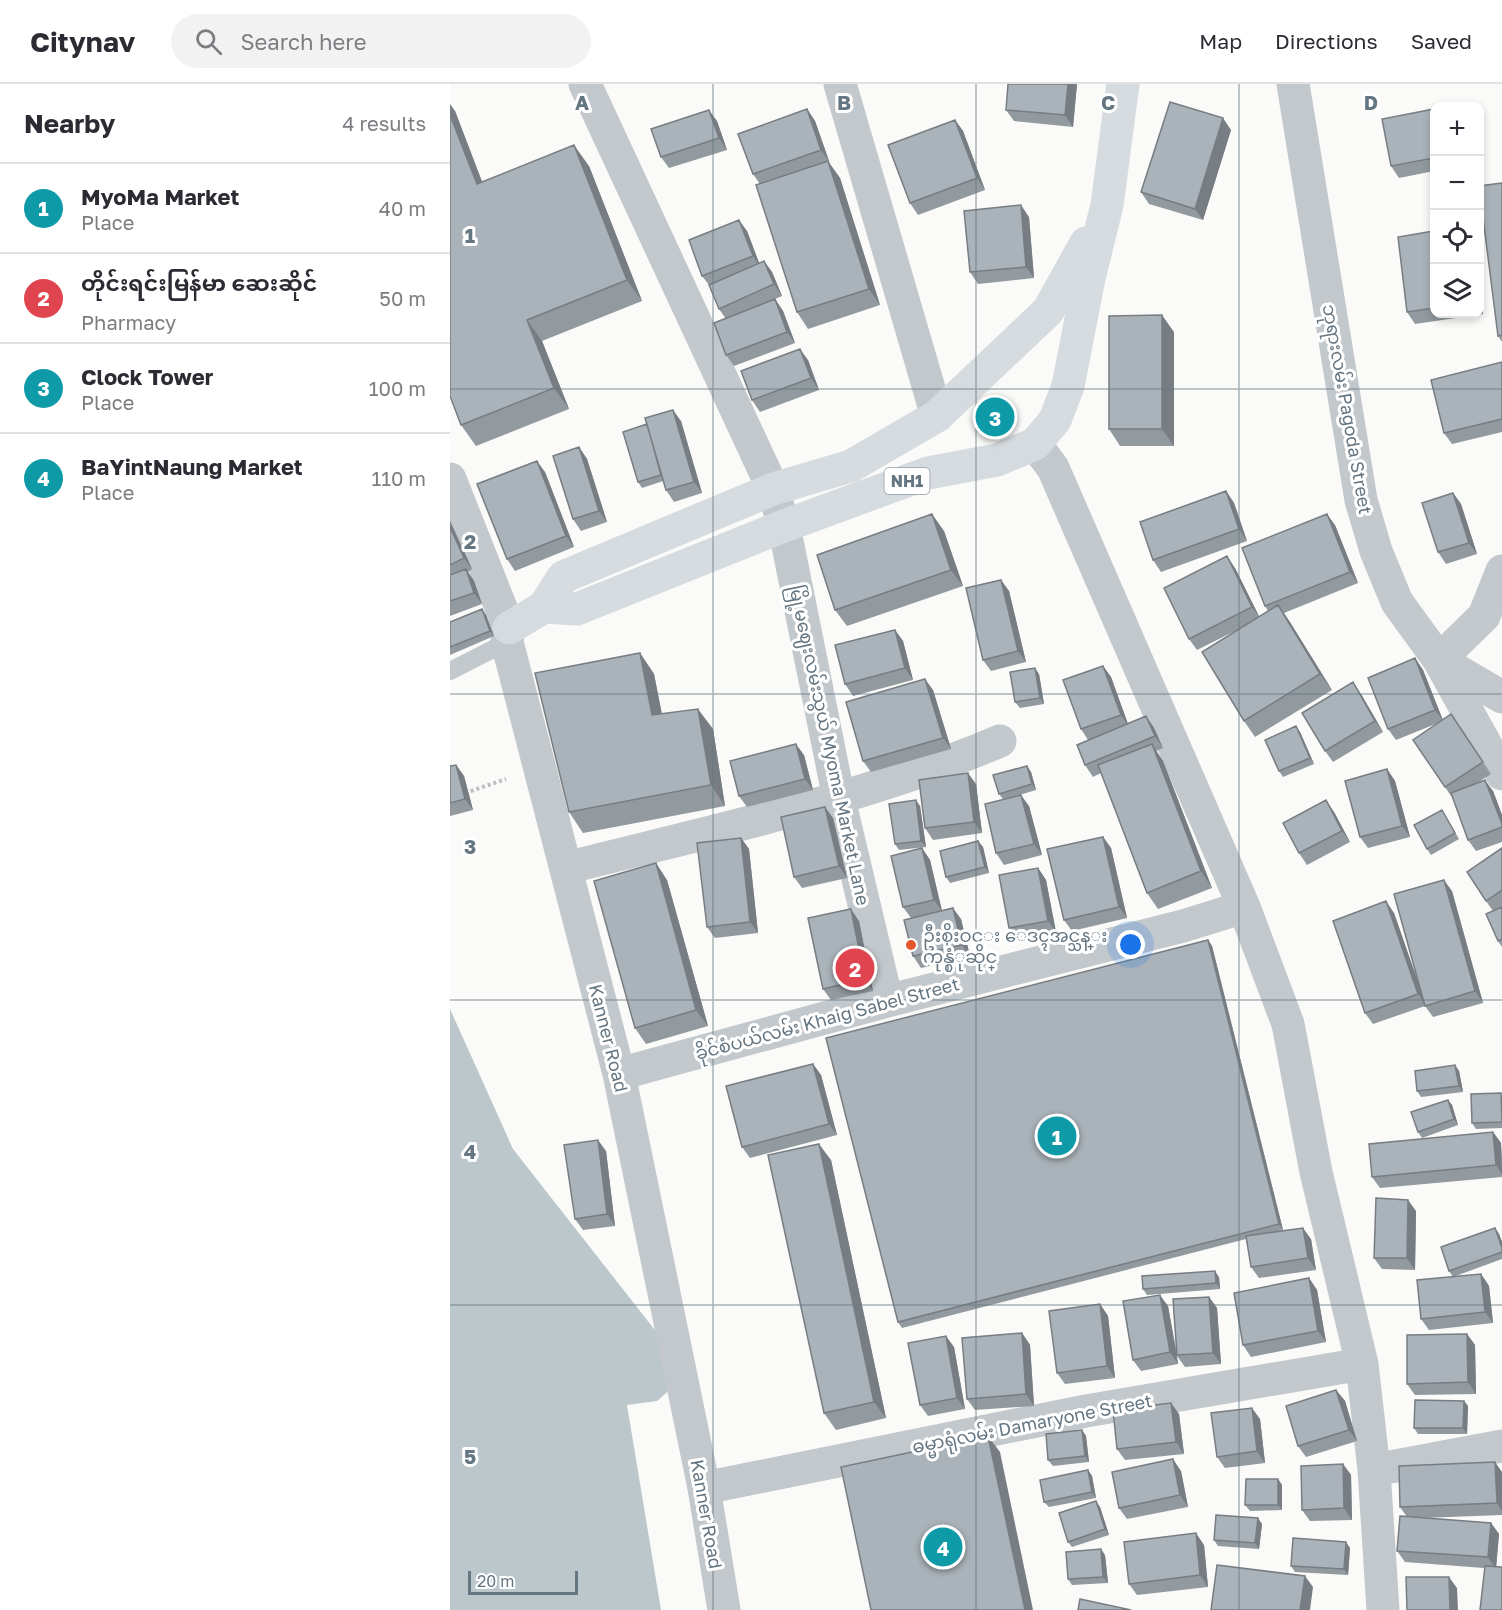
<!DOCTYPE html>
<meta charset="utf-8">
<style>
:root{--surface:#fff;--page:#f2f2f3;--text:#2b2b33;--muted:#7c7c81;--line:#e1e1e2;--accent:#e4572e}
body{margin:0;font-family:"Golos Text","Noto Sans Myanmar",sans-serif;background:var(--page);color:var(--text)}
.controls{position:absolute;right:18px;top:18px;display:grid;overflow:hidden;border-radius:12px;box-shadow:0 3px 9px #0003}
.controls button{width:54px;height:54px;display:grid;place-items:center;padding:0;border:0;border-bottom:2px solid var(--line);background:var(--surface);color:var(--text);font:30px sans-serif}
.scale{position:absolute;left:18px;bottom:15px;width:110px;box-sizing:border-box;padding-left:6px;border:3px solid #657683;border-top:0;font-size:16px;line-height:21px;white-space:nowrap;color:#657683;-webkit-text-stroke:4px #fff;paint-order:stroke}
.you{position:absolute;left:681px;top:861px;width:21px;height:21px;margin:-15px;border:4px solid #fff;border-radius:50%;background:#1a73e8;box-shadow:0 0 0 9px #1a73e833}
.badge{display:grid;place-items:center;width:39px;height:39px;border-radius:50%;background:var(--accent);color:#fff;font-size:20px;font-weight:700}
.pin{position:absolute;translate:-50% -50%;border:3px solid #fff;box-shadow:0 2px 6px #0006}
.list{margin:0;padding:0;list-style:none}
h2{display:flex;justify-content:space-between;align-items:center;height:78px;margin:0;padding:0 24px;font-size:26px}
h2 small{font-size:20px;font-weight:400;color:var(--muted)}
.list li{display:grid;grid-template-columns:39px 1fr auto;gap:18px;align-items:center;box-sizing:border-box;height:90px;padding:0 24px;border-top:2px solid var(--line)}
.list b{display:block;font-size:22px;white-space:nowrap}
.list p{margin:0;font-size:20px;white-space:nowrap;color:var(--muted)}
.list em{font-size:20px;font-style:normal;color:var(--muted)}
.icon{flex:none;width:33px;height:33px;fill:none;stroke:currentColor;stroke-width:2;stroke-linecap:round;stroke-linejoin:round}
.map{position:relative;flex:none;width:1052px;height:1526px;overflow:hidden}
header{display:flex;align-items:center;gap:36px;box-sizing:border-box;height:84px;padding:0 30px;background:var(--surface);border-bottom:2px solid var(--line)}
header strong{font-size:28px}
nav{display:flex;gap:33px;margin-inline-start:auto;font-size:21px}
.search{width:420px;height:54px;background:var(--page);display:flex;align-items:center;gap:15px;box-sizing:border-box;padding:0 21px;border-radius:33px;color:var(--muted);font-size:22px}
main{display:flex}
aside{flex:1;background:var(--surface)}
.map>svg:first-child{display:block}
.water{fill:#bbc7cb}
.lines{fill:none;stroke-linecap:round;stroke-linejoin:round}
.path{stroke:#bbbfc2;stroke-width:4;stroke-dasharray:3 3;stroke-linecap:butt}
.lane{stroke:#c3c8cc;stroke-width:18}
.street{stroke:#c3c8cc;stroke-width:33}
.highway{stroke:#d6dbdf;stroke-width:33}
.wall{fill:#929a9f}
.shaded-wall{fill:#777d82}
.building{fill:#aab3b9;stroke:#777d82;stroke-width:1.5}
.grid{fill:none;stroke:#657683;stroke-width:1.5;stroke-opacity:0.55}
.poi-dot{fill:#e4572e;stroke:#fff;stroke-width:2}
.labels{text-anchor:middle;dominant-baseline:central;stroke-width:6;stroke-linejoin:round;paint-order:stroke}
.shield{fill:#fff;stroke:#939fa8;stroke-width:1.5}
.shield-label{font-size:16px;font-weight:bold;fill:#657683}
.street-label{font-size:18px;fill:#657683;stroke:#fff}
.poi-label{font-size:18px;fill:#657683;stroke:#fff;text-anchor:start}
.grid-label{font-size:20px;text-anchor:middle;font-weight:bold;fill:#657683;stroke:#fff;stroke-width:6;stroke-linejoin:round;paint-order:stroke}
</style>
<header>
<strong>Citynav</strong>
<div class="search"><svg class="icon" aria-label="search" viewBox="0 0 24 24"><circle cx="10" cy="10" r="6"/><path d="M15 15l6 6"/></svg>Search here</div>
<nav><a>Map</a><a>Directions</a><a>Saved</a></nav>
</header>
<main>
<aside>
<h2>Nearby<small>4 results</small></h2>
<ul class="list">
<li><span class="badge" style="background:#0f9aa8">1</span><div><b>MyoMa Market</b><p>Place</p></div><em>40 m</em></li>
<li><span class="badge" style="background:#e0444e">2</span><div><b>တိုင်းရင်းမြန်မာ ဆေးဆိုင်</b><p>Pharmacy</p></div><em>50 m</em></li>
<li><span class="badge" style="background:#0f9aa8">3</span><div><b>Clock Tower</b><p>Place</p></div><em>100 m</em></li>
<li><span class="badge" style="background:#0f9aa8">4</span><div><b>BaYintNaung Market</b><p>Place</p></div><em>110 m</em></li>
</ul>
</aside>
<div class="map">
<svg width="1052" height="1526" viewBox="0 0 1052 1526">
<rect width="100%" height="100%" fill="#fafaf8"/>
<path class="water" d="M0,925l63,140 145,185 14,54 -15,13 -30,4 34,205h-211z"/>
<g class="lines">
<path class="path" d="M15,709l41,-14"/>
<path class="lane" d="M0,587l57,-29"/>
<path class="street" d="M135,0l188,405 11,37 55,273 48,202
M390,0l97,332
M843,0l68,416 15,51 21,51 42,58 63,114
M585,360l18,24 191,439 44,117 28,148 46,192 12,106 9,140
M0,395l59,149 -2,14 112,432 85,414 20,122
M1052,487l-18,45 -45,44 63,37
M116,784c146,-37 295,-68 434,-127
M169,990l268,-73 296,-75 61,-19
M924,1386l128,-24
M254,1404l382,-77 276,-47"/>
<path class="highway" d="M94,523l33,2 207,-83 144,-53 69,-13 38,-16 20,-24 13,-34 21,-108 18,-73 16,-121
M59,544l35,-21 19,-30 210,-88 78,-23 86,-50 111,-105 38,-68"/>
</g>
<path class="wall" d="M627,0l-4,43 -59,-6 -8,-11z
M357,25l8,12 14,40 -1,1 12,16 40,127 -72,24 -11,-17 -37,-128 -7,-10z
M984,25v62l-35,7 -8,-12z
M5,27l27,71 107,-16 53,135 -100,40 27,68 -93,37 -15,-21z
M505,36l8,11 22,59 -67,25 -8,-12z
M267,37l10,29 -58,18 -8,-11z
M781,46l-28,90 -54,-16 -8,-12z
M1052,99v159l-4,-6z
M579,133l5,61 -56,6 -8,-12z
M297,147l12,32 5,-2 8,11 10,24 -16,7 9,-4 8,12 12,32 -61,23 -8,-11v-36l-7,-10 -10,-24 -7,-9z
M984,147v83h45v-23l4,23 -68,10 -8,-12z
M724,248v114h-54l-11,-17z
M358,276l11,30 -59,22 -8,-12z
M1052,278v70l-50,12 -8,-11z
M231,337l21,72 -28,9 -8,-12 -3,-9 -21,7 -4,-6z
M129,363l8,12 20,63 -26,9 -8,-12z
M95,388l29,75 -59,24 -8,-12z
M776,407l8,12 13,38 -86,31 -8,-12z
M1003,409l8,11 16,50 -31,10 -8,-12z
M0,437l22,48 -4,3 6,9 8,23 -32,12z
M885,441l23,58 -74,30 48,77 -77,47 -11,-16 -1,-94 -46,23 -8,-11 46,-71 24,49 9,-6 -3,-5z
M494,447l19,55 -116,40 -12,-16z
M551,496l8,11 17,71 -35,9 -8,-11z
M32,525l4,6 8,21 -44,19v-33z
M445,546l8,11 10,39 -60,16 -8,-12z
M190,569l14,21 8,40 51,15 12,77 -142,27 -14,-21z
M965,574l8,12 20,50 8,-6 40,60 -14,9 16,8 9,24v27l-26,9 -8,-11 -15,-41 -8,-12 -7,-64 -42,17 -8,-11z
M653,582l8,11 17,47 18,-8 8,12 9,20 -7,3 7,10 49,127 -54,21 -11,-16 -46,-120 -8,4 -8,-12 3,-25 -7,-11z
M589,590l5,30 -24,4 -5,-6z
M483,606l18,59 -80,23 -8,-11z
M911,610l22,38 -50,30 -8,-11z
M850,648l14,32 -31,13 -4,-6z
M354,671l9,35 -66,17 -8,-11z
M6,681l8,11 9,34 -23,6v-49z
M577,682l4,6 5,18 -27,8 20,8 13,49 -38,10 -8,-12 7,-54 -4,-5z
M937,685l8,12 15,56 -42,11 -8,-11z
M526,700l6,49 -49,7 -8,-12z
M470,722l6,41 -27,3 -4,-6z
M992,726l17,29 -28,16 -4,-6z
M884,728l16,30 -43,23 -8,-12z
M383,734l14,60 -45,10 -8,-11z
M653,753l8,11 16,70 -55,13 -8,-11z
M291,754l8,11 9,84 -43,5 -8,-11z
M528,757l5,6 6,26 -39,10 -4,-6z
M472,764l8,12 12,51 19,8 9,37 -49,12 -8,-12 -2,-38 -8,-11z
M1052,764v99l-4,-6 -5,-30 -7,-10z
M588,784l8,12 10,52 -39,7 -8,-11z
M217,796l41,146 -62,18 -11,-16z
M1002,807l31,112 -50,14 -8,-11 -52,18 -8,-11 29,-100 24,69z
M409,837l14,70 -42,9 -8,-11z
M758,856l4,6 71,284 -10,2 38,7 5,31 -57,8 -8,-11 -5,-28 -344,89 -4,-6z
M363,980l8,11 16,60 -87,23 -8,-11z
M1005,981l4,6 4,21 -42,5 -4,-6z
M1052,1010v34l-26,1 -4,-6z
M998,1016l4,5 6,20 -36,13 -4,-6z
M1043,1048l8,11 1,16v18l-122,11 -8,-11z
M156,1067l9,75 -32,4 -8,-11z
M381,1076l55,258 -50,12 -12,-17z
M966,1127l-1,59 -33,-1 -8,-11z
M1045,1144l4,6 3,8v17l-49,18 -4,-6z
M1031,1190l8,12 4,37 -64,7 -8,-11z
M769,1193l1,12 -73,6 -4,-6z
M859,1194l8,12 9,52 -75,15 -8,-12z
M759,1213l8,11 4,56 -36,3 -8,-11 1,8 -37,7 -8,-11 35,-54 9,48z
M650,1220l8,12 7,62 -50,6 -8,-11z
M572,1249l8,12 4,61 -59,4 -8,-11z
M1017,1250l8,11 1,49 -61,1 -8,-11z
M504,1263l11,62 -37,7 -8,-11z
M886,1306l9,11 12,40 -51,16 -8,-11z
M1014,1317l4,5 -1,28h-49l-4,-6z
M721,1319l8,11 5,40 -59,6 -8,-11z
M810,1335l5,44 -40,5 -8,-11z
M632,1346l4,6 3,26 -36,4 -5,-6z
M893,1380l8,11 1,45 -42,1 -8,-11z
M638,1386l4,6 4,22 -47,9 -5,-5z
M731,1387l7,36 -61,12 -8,-11z
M1052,1388v43l-80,3 69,5 8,11 -3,33 -12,1 -79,-6 -8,-11 10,-34 -7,-10z
M828,1395l4,6v25l-32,1 -5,-6z
M650,1423l9,28 -37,12 -4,-5z
M812,1440l-3,25 -41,-3 -4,-6z
M754,1461l4,42 -71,8 -8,-11z
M900,1464l-2,27 -53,-3 -4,-6z
M655,1471l3,28 -36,2 -4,-6z"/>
<path class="shaded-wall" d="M618,0h9l-4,43 -8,-12z
M0,20l5,7 36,94 -14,-21 -27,-69z
M357,25l8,12 14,40 -8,-11z
M259,26l8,11 10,29 -8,-12z
M773,34l8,12 -28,90 -8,-11z
M505,36l8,11 22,59 -8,-12z
M124,61l15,21 53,135 -15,-21z
M378,77l12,17 40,127 -11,-16z
M571,121l8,12 5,61 -8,-11z
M289,136l8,11 14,37 -8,-12z
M314,177l8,11 10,24 -8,-12z
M1029,207l4,23 -4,-4z
M325,215l8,12 12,32 -8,-11z
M712,231l12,17v114l-12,-17z
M77,236l15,21 27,68 -15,-21z
M350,265l8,11 11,30 -8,-12z
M223,326l8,11 21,72 -8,-11z
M129,363l8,12 20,63 -8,-11z
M87,377l8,11 29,75 -8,-11z
M776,407l8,12 13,38 -8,-12z
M1003,409l8,11 16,50 -8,-11z
M482,430l12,17 19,55 -12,-16z
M877,430l8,11 23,58 -8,-11z
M0,437l22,48 -8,-11 -14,-31z
M777,472l8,12 25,50 -8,-11z
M16,485l8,12 8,23 -8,-11z
M551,496l8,11 17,71 -8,-11z
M828,521l12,17 42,68 -12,-16z
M32,525l4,6 8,21 -4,-5z
M445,546l8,11 10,39 -8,-12z
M190,569l14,21 12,62 -14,-21z
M965,574l8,12 20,51 -8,-11z
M653,582l8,11 18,50 -8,-12z
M585,584l4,6 5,30 -4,-6z
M475,595l8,11 18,59 -8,-11z
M903,598l8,12 22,38 -8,-11z
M248,625l15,20 12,77 -14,-21z
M696,632l8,12 9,20 -8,-12z
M846,642l4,6 14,32 -4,-6z
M346,660l8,11 9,35 -8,-11z
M702,660l11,17 49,127 -11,-17z
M6,681l8,11 9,34 -8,-11z
M577,682l4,6 5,18 -4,-6z
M937,685l8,12 15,56 -8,-11z
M518,689l8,11 6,49 -8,-11z
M1035,696l8,11 9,24v9z
M571,711l8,11 13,49 -8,-11z
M466,716l4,6 6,41 -5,-6z
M876,716l8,12 16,30 -8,-11z
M375,723l8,11 14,60 -8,-12z
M653,753l8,11 16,70 -8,-11z
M291,754l8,11 9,84 -8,-11z
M528,757l5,6 6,26 -4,-6z
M472,764l8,12 12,51 -8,-11z
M206,779l11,17 41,146 -12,-16z
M588,784l8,12 10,52 -8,-11z
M994,796l8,11 31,112 -8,-12z
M936,817l8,12 32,92 -8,-11z
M503,824l8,11 9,37 -8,-11z
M401,825l8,12 14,70 -8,-12z
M758,856l4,6 71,284 -4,-6z
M363,980l8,11 16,60 -8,-11z
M1005,981l4,6 4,21 -4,-6z
M998,1016l4,5 6,20 -4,-6z
M1043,1048l8,11 1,31 -6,-9z
M148,1056l8,11 9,75 -8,-12z
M369,1060l12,16 55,258 -12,-16z
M958,1116l8,11 -1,59 -8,-12z
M853,1144l8,11 5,31 -8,-12z
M1045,1144l4,6 3,8v6z
M765,1187l4,6 1,12 -4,-6z
M1031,1190l8,12 4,37 -8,-11z
M859,1194l8,12 9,52 -8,-11z
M710,1211l8,11 10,58 -8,-12z
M759,1213l8,11 4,56 -8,-11z
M650,1220l8,12 7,62 -8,-12z
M572,1249l8,12 4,61 -8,-12z
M1017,1250l8,11 1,49 -8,-12z
M496,1252l8,11 11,62 -8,-11z
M886,1306l9,11 12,40 -8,-11z
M1014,1317l4,5 -1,28 -4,-6z
M721,1319l8,11 5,40 -8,-12z
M802,1324l8,11 5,44 -8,-12z
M632,1346l4,6 3,26 -4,-6z
M538,1352l12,16 33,158h-8z
M723,1375l8,12 7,36 -8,-12z
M1045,1378l7,10v39l-5,-8z
M893,1380l8,11 1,45 -8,-12z
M638,1386l4,6 4,22 -4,-6z
M828,1395l4,6v25l-4,-5z
M646,1417l4,6 9,28 -4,-6z
M808,1434l4,6 -3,25 -4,-6z
M1041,1439l8,11 -3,35 -8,-12z
M746,1449l8,12 4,42 -8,-12z
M896,1458l4,6 -2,27 -4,-6z
M651,1465l4,6 3,28 -5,-6z
M855,1492l8,11 -3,23h-10z
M999,1493l8,11 1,22h-8z"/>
<path class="building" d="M558,0h60l-3,31 -59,-5z
M720,18l53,16 -28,91 -54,-17z
M357,25l14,41 -68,24 -15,-40z
M984,25v49l-43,8 -9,-47z
M259,26l10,28 -58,19 -10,-28z
M0,31l27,69 97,-39 53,135 -100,40 27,68 -93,37 -11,-29z
M505,36l22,58 -67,25 -22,-58z
M378,77l41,128 -72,23 -41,-127z
M1052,99v152l-4,1 -19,-150z
M571,121l5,62 -56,5 -6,-61z
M289,136l14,36 -51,20 -13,-36z
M984,147v77l-27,4 -9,-75z
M314,177l10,23 -55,25 -10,-24z
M325,215l12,33 -61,23 -12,-32z
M712,231v114h-53v-113z
M350,265l11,29 -59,22 -11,-29z
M1052,278v57l-58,14 -13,-53z
M223,326l21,72 -28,8 -21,-72z
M197,340l14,51 -23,7 -15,-50z
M129,363l20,64 -26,8 -20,-63z
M87,377l29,75 -59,23 -30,-75z
M776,407l13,38 -86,31 -13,-38z
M1003,409l16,50 -31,9 -16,-49z
M482,430l19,56 -116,40 -18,-55z
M877,430l23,58 -85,34 -23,-58z
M0,443l14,31 -14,7z
M777,472l25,51 -63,32 -25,-51z
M16,485l8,24 -24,8v-26z
M551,496l17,71 -35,9 -17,-72z
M828,521l42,69 -76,47 -42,-69z
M32,525l8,22 -40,16v-25z
M445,546l10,38 -60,16 -10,-39z
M190,569l12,62 46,-6 13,76 -142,27 -34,-139z
M965,574l20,52 -47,19 -20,-51z
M653,582l18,49 -40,14 -18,-49z
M585,584l5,30 -25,4 -5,-30z
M475,595l18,59 -80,23 -17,-59z
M903,598l22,39 -50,30 -23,-38z
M1001,630l32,48 -38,25 -32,-47z
M696,632l9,20 -70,29 -8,-20z
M846,642l14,32 -31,13 -14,-31z
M346,660l9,35 -66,17 -9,-35z
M702,660l49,127 -54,22 -49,-128z
M6,681l9,34 -15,4v-37z
M577,682l5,18 -33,10 -6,-19z
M937,685l15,57 -42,11 -15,-56z
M518,689l6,49 -49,6 -6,-48z
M1035,696l17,44v3l-34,13 -17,-47z
M571,711l13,49 -38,9 -11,-49z
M466,716l5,41 -26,3 -6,-40z
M876,716l16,31 -43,22 -16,-30z
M375,723l14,59 -45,11 -13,-60z
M992,726l13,23 -28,16 -13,-24z
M653,753l16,70 -55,13 -17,-71z
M291,754l9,84 -43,5 -10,-84z
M528,757l7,26 -39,10 -6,-26z
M472,764l12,52 -31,7 -12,-51z
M1052,764v42l-16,11 -19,-29z
M206,779l40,147 -61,18 -41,-147z
M588,784l10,53 -39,7 -10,-53z
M994,796l31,111 -50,15 -31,-112z
M936,817l32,93 -53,19 -32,-92z
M1052,823v32l-4,2 -12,-27z
M503,824l9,37 -49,11 -9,-36z
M401,825l14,70 -42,10 -15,-71z
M758,856l71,284 -381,98 -72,-284z
M363,980l16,60 -87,23 -16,-61z
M1005,981l4,21 -42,5 -2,-20z
M1051,1009l1,29 -30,1 -1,-29z
M998,1016l6,19 -36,13 -7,-20z
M1043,1048l3,33 -124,12 -3,-33z
M148,1056l9,74 -32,5 -11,-74z
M369,1060l55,258 -50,11 -56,-258z
M926,1114l32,2 -1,58h-33z
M853,1144l5,30 -57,9 -5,-31z
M1045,1144l7,20v4l-53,19 -8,-24z
M765,1187l1,12 -73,6 -1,-13z
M1031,1190l4,38 -64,7 -4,-39z
M859,1194l9,53 -75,14 -9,-52z
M710,1211l10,57 -37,8 -10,-59z
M759,1213l4,56 -36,2 -4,-56z
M650,1220l7,62 -50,7 -8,-62z
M572,1249l4,61 -59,5 -5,-61z
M1017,1250l1,48 -61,2v-49z
M496,1252l11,62 -37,7 -12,-62z
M886,1306l13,40 -51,16 -12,-40z
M965,1316l49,1 -1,27h-49z
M721,1319l5,39 -59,7 -4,-39z
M802,1324l5,43 -40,6 -6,-44z
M632,1346l3,26 -37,4 -2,-26z
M538,1352l37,174h-154l-30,-143z
M723,1375l7,36 -61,13 -7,-36z
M1045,1378l2,41 -97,4 -1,-41z
M893,1380l1,44 -42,2 -1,-44z
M638,1386l4,22 -48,10 -4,-22z
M796,1395h32v26h-33z
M646,1417l9,28 -37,13 -9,-29z
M766,1431l42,3 -3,25 -41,-3z
M950,1432l91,7 -3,34 -91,-6z
M746,1449l4,42 -71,9 -5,-42z
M843,1454l53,4 -2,27 -53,-3z
M651,1465l2,28 -35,2 -2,-27z
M767,1481l88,11 -5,34h-89z
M1035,1482l17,1v43h-22z
M956,1493h43l1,33h-43z
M630,1515l51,11h-53z"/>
<path class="grid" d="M263,0v1526M526,0v1526M789,0v1526M0,305h1052M0,610h1052M0,916h1052M0,1221h1052"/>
<circle class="poi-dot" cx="461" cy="861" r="6"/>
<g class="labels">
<rect class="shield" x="434.5" y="384" width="45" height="26" rx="4.5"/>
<g class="shield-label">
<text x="457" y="397">NH1</text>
</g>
<g class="street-label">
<text transform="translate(898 325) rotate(80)">ဘုရားလမ်း Pagoda Street</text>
<text transform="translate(380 661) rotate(78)">မြို့မဈေးလမ်းသွယ် Myoma Market Lane</text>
<text transform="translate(377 934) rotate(-15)">ခိုင်စံပယ်လမ်း Khaig Sabel Street</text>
<text transform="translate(159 954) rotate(76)">Kanner Road</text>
<text transform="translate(582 1339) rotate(-11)">ဓမ္မာရုံလမ်း Damaryone Street</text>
<text transform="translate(257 1430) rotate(80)">Kanner Road</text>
</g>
<g class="poi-label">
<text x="473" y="851">ဦးစိုးဝင္း ေဒၚအင္သန္း<tspan x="473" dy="21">ကုန္စံုဆိုင္</tspan></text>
</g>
</g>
<g class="grid-label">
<text x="132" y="26">A</text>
<text x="394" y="26">B</text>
<text x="658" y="26">C</text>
<text x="921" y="26">D</text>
<text x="20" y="159">1</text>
<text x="20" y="465">2</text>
<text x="20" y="770">3</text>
<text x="20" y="1075">4</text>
<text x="20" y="1380">5</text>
</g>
</svg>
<div class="controls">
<button>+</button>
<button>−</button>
<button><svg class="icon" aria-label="locate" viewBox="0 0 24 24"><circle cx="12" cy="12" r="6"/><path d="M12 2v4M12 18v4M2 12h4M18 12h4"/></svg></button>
<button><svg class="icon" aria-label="layers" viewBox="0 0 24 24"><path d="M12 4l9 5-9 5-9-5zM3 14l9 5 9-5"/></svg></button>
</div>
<div class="scale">20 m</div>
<div class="you"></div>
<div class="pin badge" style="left:607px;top:1052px;background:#0f9aa8">1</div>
<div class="pin badge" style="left:405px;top:884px;background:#e0444e">2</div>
<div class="pin badge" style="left:545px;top:333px;background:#0f9aa8">3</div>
<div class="pin badge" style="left:493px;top:1463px;background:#0f9aa8">4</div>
</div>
</main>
